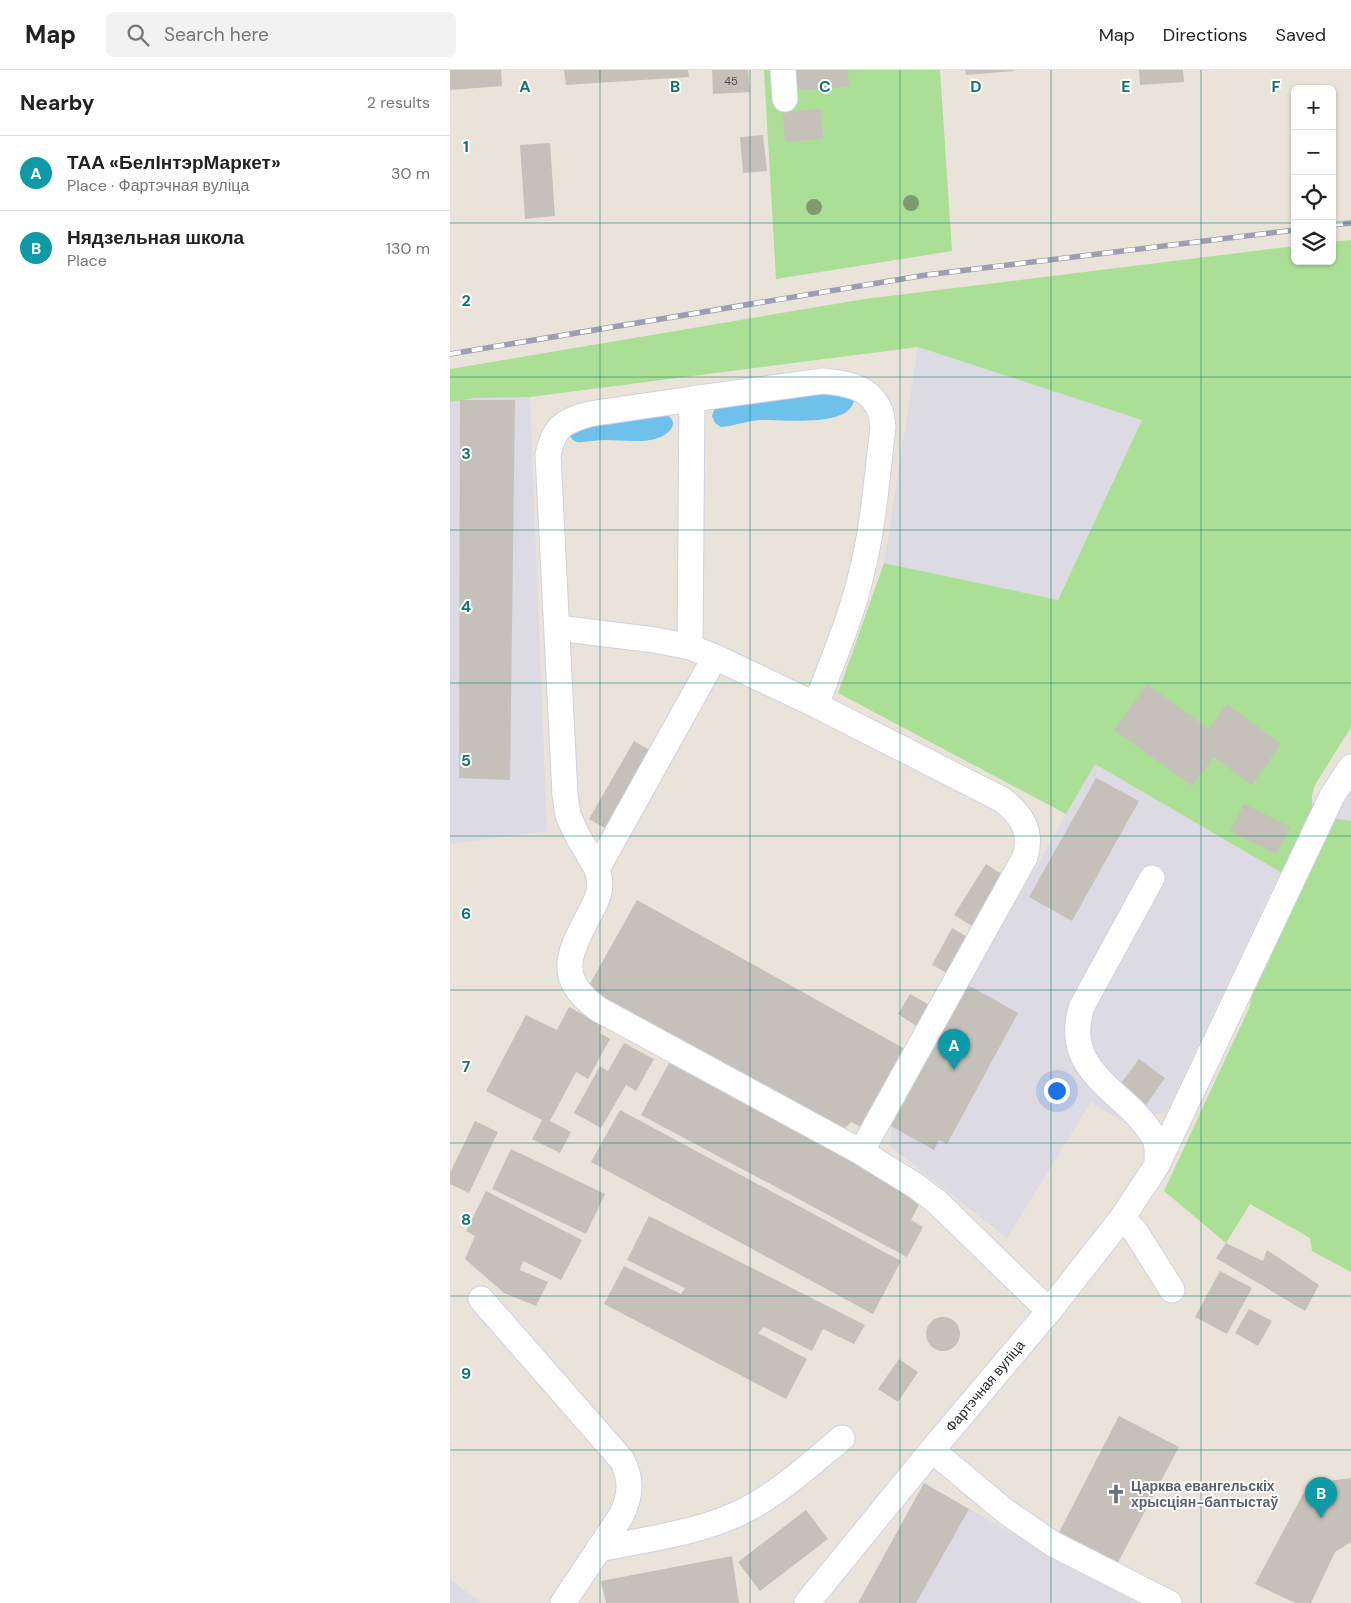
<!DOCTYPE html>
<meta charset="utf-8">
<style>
:root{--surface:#fff;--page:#f2f2f2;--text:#222;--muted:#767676;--line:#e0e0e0;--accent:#3c53f3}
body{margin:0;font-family:"DM Sans",sans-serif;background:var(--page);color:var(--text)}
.controls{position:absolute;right:15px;top:15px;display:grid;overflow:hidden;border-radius:8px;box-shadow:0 1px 4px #0004}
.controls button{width:45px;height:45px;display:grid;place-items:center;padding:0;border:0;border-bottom:1px solid var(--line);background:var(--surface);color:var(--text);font:25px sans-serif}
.you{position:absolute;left:606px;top:1020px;width:18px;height:18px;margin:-12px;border:4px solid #fff;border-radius:50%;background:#1a73e8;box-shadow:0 0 0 8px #1a73e833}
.badge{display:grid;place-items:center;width:32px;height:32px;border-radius:50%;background:var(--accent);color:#fff;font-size:16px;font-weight:700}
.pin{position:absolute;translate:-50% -41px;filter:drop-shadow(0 1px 2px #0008)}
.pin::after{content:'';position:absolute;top:26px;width:18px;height:15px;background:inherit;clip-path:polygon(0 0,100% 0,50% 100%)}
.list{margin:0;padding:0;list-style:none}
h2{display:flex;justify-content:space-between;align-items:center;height:65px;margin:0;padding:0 20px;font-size:21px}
h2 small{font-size:16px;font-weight:400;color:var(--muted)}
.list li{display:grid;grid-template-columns:32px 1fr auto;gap:15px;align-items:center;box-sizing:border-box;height:75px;padding:0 20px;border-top:1px solid var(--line)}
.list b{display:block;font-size:19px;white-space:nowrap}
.list p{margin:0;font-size:16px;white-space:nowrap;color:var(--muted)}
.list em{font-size:16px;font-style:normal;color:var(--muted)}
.icon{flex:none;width:28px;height:28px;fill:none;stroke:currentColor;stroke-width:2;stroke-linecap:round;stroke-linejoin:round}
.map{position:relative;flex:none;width:901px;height:1533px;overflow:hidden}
header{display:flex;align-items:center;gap:30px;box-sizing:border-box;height:70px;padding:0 25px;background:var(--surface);border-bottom:1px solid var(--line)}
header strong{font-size:24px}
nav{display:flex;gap:28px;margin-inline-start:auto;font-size:18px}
.search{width:350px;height:45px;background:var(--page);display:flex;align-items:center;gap:12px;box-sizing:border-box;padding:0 18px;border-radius:8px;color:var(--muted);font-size:19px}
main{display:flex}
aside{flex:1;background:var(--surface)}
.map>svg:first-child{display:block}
.industrial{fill:#dcdae2}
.green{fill:#abdf96}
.water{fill:#6ec1ea}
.building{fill:#c5c0b9}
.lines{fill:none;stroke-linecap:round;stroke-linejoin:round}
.minor-casing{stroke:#ced1e0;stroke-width:27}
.minor{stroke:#fff;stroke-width:25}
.rail-casing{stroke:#9c9eb1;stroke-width:5.5}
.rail{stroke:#fff;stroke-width:4;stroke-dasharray:11;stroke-linecap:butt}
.tree{fill:#7e9b70}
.grid{fill:none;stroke:#0f766e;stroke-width:1;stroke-opacity:0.55}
.labels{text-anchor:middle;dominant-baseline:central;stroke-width:4;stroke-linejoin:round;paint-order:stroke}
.number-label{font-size:11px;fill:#4e4d4c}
.street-label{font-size:14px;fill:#272727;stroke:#fff}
.worship-label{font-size:14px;font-weight:bold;fill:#5b616d;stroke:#fff;text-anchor:start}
.grid-label{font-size:16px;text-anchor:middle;font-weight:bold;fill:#0f766e;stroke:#fff;stroke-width:4;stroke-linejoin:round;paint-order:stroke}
</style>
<header>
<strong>Map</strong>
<div class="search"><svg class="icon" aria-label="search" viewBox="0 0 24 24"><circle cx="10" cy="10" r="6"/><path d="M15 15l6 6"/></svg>Search here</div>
<nav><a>Map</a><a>Directions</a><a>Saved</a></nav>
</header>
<main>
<aside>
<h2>Nearby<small>2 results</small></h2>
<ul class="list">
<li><span class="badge" style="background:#0f9aa8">A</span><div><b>ТАА «БелІнтэрМаркет»</b><p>Place · Фартэчная вуліца</p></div><em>30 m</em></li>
<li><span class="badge" style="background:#0f9aa8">B</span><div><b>Нядзельная школа</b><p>Place</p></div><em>130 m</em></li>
</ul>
</aside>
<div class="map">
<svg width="901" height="1533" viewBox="0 0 901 1533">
<rect width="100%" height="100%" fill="#eae3d9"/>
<path class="industrial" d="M468,277l225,73 -85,180 -174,-37z
M80,327l17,434 -97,13v-442l25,-4z
M645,694l185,108 -113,239 -41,13 -35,-22 -84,136 -116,-91v-21l77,-141z
M901,697v54l-27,-5z
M474,1413l45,26 167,94h-278z
M0,1509l31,24h-31z"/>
<path class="green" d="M314,0h176l12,181 -176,28z
M901,170v487l-36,58c-12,32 13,32 36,36v451l-39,-21 -2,-13 -60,-34 -24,39 -62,-52 86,-185 1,-9 52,-115 -23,-10 -185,-108 -29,50 -228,-121 46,-130 174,37 84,-180 -224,-73 -388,50 -55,1 -25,4v-33l415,-70 430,-53v15h37v-19z"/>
<path class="water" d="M363,318l41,10c0,31 -74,21 -95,22 -13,1 -25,6 -38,7l-6,-4 -3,-7 2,-6 5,-6z
M215,344c18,9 2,22 -10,25 -20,5 -42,-1 -63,2 -5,0 -10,2 -15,1 -4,-1 -6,-4 -8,-8l5,-8z"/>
<path class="building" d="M0,0h51l1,16 -52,4z
M114,0h124l1,7 -123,8z
M262,0h36l2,22 -37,2z
M346,0h52l1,17 -52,3z
M515,0h49v1l-48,4z
M689,0h44l1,12 -44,3z
M371,39l2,30 -38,3 -2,-30z
M313,65l4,36 -24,2 -3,-36z
M100,73l5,73 -30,3 -5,-74z
M10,330h55l-5,380 -51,-2z
M697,614l62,45 18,-25 54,40 -29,41 -38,-28 -22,29 -78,-56z
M184,671l19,11 -45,78 -19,-11z
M646,708l43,23 -67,120 -43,-24z
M794,734l46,23 -14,27 -46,-23z
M536,794l17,11 -31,51 -18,-11z
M187,830l268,149 -44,78 -10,-5 -9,9 -255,-142z
M502,858l17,10 -20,36 -17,-9z
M518,915l50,28 -71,131 -8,-4 -5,10 -43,-24z
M460,924l21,12 -13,21 -20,-13z
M119,937l33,18 -2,8 10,6 -22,40 -12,-7 -26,49 21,11 -11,21 -28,-14 10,-19 -56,-29 40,-76 31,15z
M174,973l30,16 -18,32 -10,-6 -25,43 -27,-15 26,-47 8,5z
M689,989l26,19 -19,27 -27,-19z
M219,993l253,136 -11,21 12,7 -16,30 -266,-142z
M170,1040l281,151 -28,53 -282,-152z
M25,1051l23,11 -29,61 -19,-9v-11z
M61,1079l94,45 -19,40 -94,-45z
M36,1121l96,49 -21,40 -38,-19 -3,9 28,12 -12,24 -32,-13 -39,-34 10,-23 -9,-5z
M199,1146l216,109 -11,19 -31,-15 -11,22 -48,-24 -6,6 49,26 -21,40 -182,-95 20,-38 57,28 4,-6 -58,-28z
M776,1173l37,18 4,-11 52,35 -14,26 -89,-53z
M770,1201l32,17 -25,46 -32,-17z
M799,1239l23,12 -14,25 -23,-13z
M476 1264a17 17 0 1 1 34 0a17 17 0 1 1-34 0Z
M449,1289l19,13 -20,30 -20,-13z
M669,1346l60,31 -66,125 -59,-30z
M901,1408v64l-16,10 -24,51h-16l-40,-19 48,-90 16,-12z
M474,1413l45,26 -53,94h-58z
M356,1440l22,29 -68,52 -22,-29z
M282,1486l7,47h-133l-5,-22z"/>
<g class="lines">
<defs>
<path id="minor" d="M333,0l2,29
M108,558l97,12 35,7 25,10 101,48 185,94c20,15 32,32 24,58l-164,295
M240,577l2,-248 131,-18c23,2 48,6 57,30 2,5 2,11 3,16 -6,48 -9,97 -21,144 -10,46 -30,90 -46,134
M265,587l-118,212c2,8 4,15 2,23 -2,9 -7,17 -11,25 -21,40 -31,62 10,92l263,143 55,34 21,16 112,109
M147,799l-21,-36 -8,-18 -3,-20 -17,-340c6,-28 14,-33 41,-41l103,-15
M702,808l-70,128c-17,52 18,73 51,105 9,9 18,19 23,31 2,7 1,15 1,23
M672,1148l13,13 37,59
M31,1229l141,161c10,20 9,36 -1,56l-58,87
M482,1380l73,61 48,33 116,59
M148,1479c49,-10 109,-17 153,-42 33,-18 62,-45 91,-69
M357,1533l125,-153 117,-139 73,-93 35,-53 175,-369 19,-29"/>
</defs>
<use href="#minor" class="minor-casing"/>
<use href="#minor" class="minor"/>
<defs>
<path id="rail" d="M882,155l19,-2
M0,284l476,-79 369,-45"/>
</defs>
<use href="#rail" class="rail-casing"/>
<use href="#rail" class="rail"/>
</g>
<g class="tree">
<circle cx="461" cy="133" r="8"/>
<circle cx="364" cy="137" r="8"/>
</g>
<path class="grid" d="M150,0v1533M300,0v1533M450,0v1533M601,0v1533M751,0v1533M0,153h845M882,153h19M0,307h901M0,460h901M0,613h901M0,766h901M0,920h901M0,1073h901M0,1226h901M0,1380h901"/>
<defs>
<symbol id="church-bare" viewBox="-9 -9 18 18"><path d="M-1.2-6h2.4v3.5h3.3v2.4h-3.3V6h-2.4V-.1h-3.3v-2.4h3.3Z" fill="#6b7280" stroke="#fff" stroke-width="2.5" paint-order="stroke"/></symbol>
</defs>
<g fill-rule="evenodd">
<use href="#church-bare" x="652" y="1410" width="28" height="28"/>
</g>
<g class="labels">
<g class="number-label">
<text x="281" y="11">45</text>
</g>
<g class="street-label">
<text transform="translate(535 1316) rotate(-50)">Фартэчная вуліца</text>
</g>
<g class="worship-label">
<text x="681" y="1416">Царква евангельскіх<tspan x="681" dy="16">хрысціян-баптыстаў</tspan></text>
</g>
</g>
<g class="grid-label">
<text x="75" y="22">A</text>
<text x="225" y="22">B</text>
<text x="375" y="22">C</text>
<text x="526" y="22">D</text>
<text x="676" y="22">E</text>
<text x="826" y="22">F</text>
<text x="16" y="82">1</text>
<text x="16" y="236">2</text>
<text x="16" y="389">3</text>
<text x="16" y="542">4</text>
<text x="16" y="696">5</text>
<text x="16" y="849">6</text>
<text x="16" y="1002">7</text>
<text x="16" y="1155">8</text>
<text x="16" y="1309">9</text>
</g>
</svg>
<div class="controls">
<button>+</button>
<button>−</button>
<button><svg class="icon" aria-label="locate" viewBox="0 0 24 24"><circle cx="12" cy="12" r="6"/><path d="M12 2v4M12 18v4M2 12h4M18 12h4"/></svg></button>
<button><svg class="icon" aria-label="layers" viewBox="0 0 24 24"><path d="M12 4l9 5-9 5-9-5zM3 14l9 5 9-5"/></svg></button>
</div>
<div class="you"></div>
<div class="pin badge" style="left:504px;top:1000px;background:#0f9aa8">A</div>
<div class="pin badge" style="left:871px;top:1448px;background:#0f9aa8">B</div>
</div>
</main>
